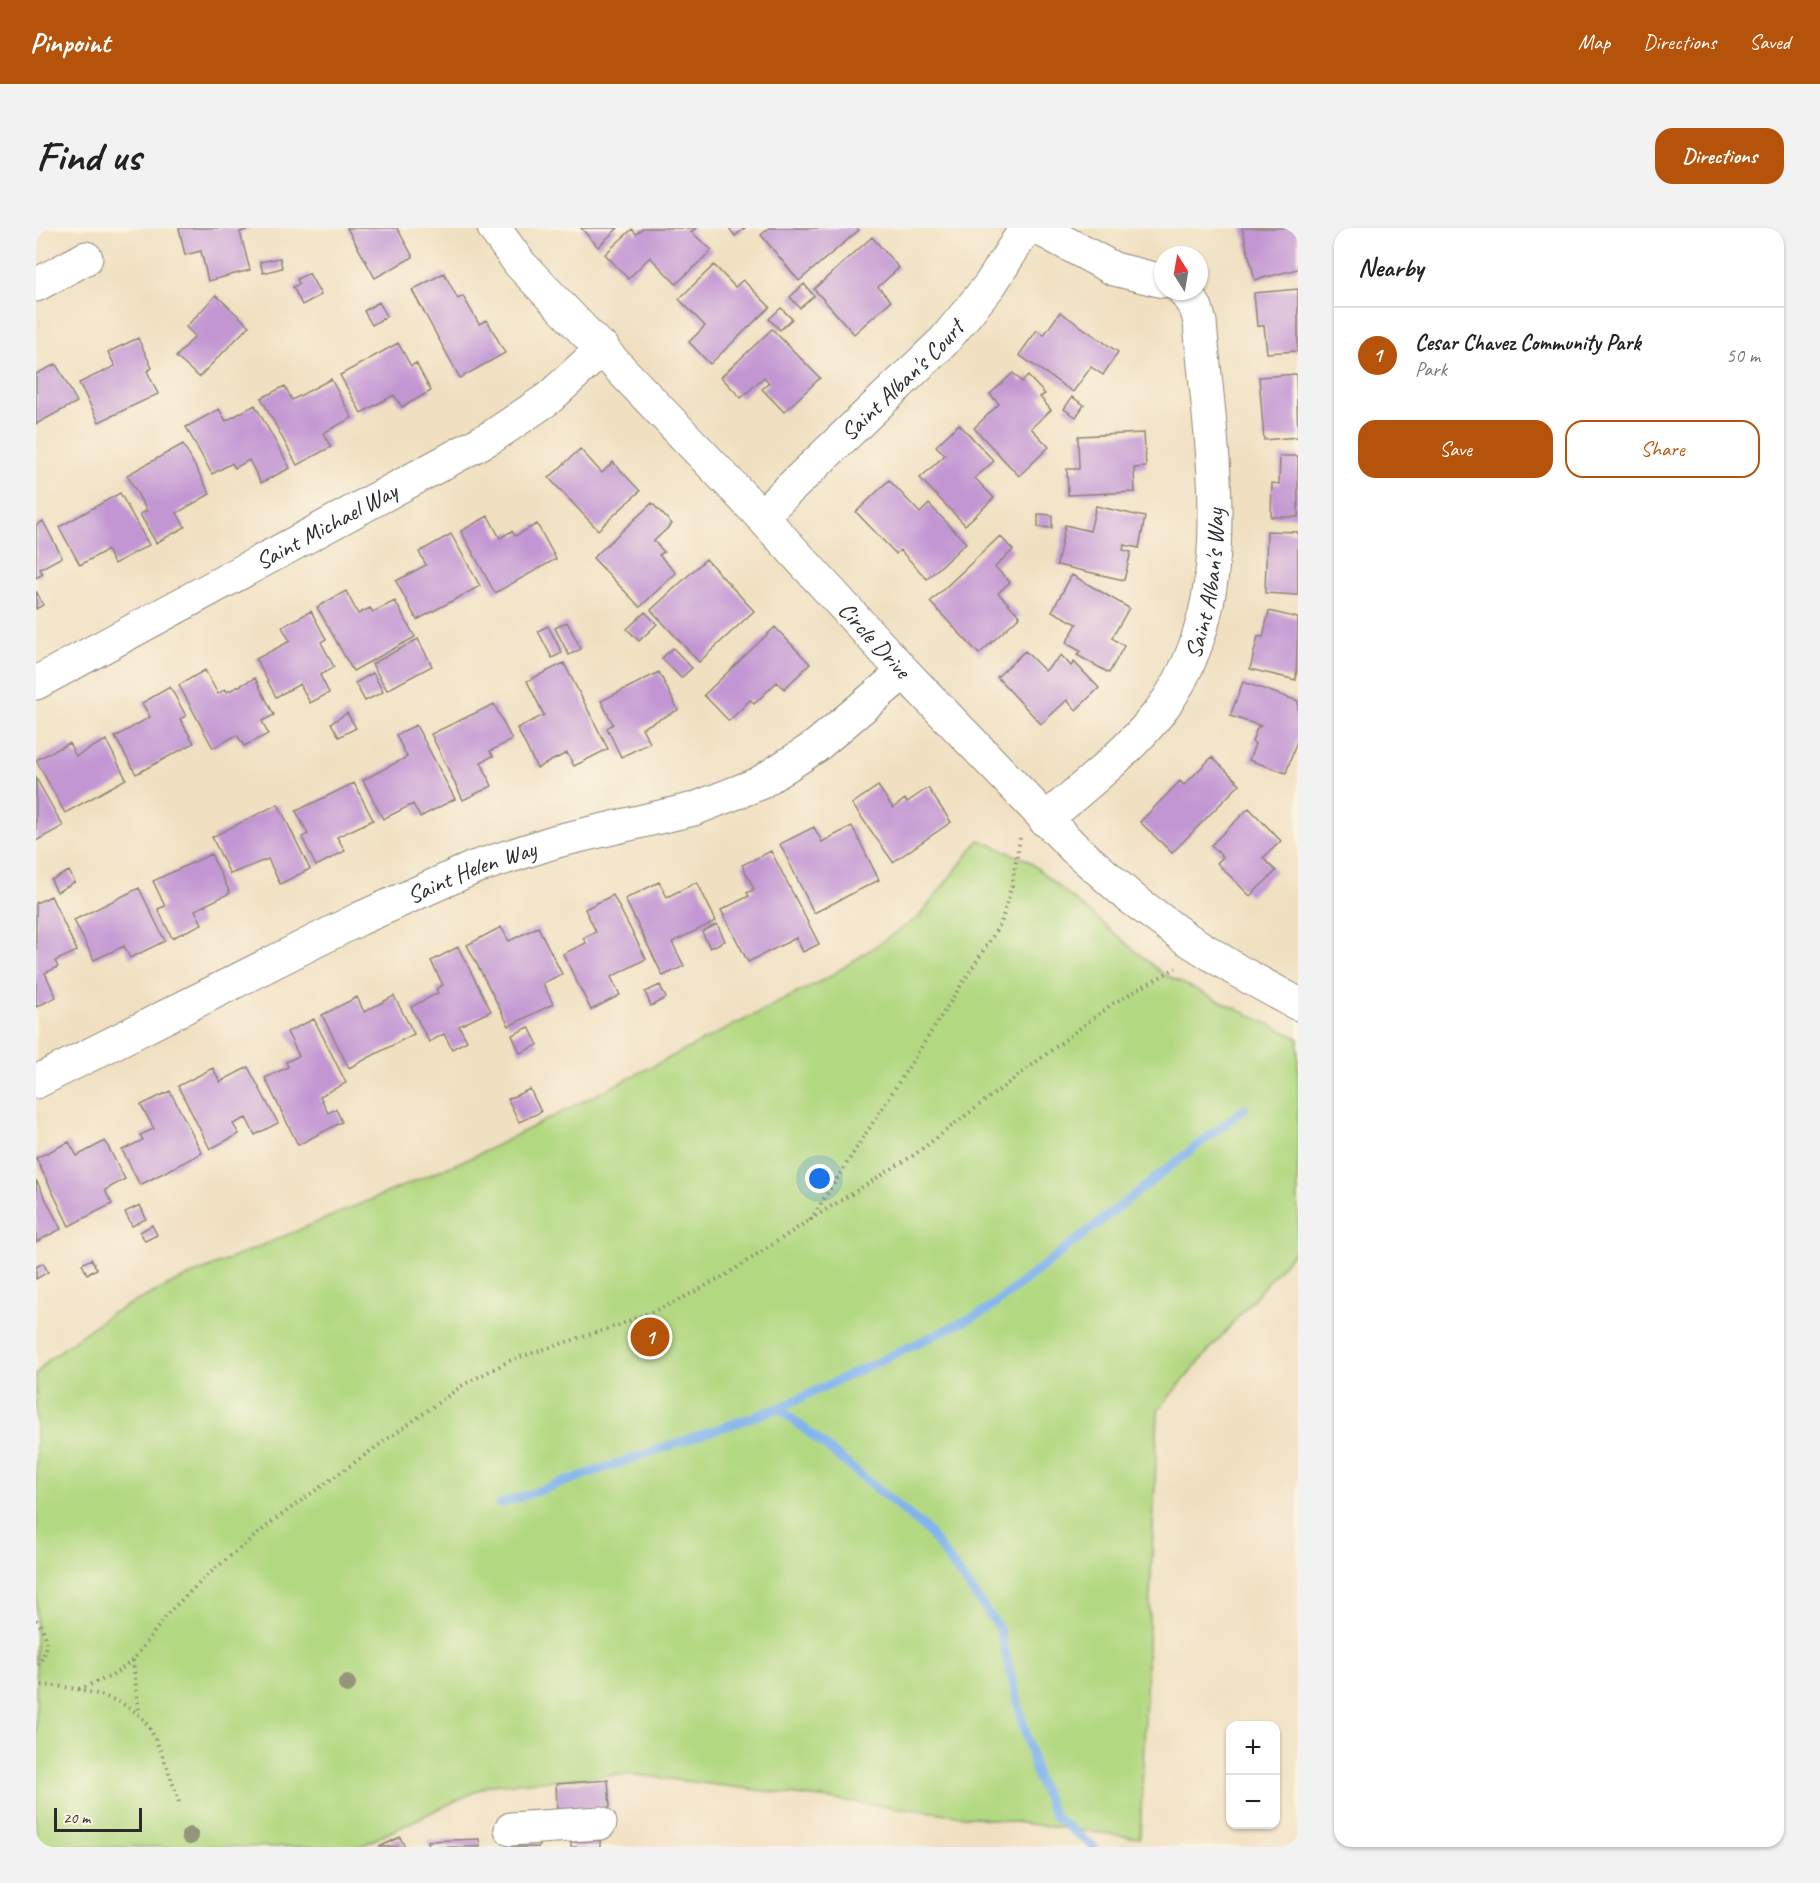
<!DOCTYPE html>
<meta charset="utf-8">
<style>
:root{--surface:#fff;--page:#f2f2f2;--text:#222;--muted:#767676;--line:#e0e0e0;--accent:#b45309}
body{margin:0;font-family:Caveat,sans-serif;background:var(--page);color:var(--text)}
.controls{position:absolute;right:18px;bottom:18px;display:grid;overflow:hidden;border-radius:12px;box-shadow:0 2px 4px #0004}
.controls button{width:54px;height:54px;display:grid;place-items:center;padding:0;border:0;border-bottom:2px solid var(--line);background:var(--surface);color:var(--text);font:30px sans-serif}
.compass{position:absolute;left:1118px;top:18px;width:54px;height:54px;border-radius:50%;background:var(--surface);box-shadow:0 2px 4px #0004;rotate:349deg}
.scale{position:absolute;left:18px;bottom:15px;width:88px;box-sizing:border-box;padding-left:6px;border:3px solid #2b2b2b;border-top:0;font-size:16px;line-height:21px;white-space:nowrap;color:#2b2b2b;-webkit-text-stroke:4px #fcf5e5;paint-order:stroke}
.you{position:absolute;left:784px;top:951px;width:21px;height:21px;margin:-15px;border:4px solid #fff;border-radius:50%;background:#1a73e8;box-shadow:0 0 0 9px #1a73e833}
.badge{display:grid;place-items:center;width:39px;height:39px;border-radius:50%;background:var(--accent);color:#fff;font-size:20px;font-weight:700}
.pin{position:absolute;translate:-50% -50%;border:3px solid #fff;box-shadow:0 2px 6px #0006}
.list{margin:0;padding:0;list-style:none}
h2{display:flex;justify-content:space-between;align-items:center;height:78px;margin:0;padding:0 24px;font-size:26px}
h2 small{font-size:20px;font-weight:400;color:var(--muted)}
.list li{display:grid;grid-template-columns:39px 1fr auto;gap:18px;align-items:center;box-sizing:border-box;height:96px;padding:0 24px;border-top:2px solid var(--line)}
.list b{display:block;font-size:22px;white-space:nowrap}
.list p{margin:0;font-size:20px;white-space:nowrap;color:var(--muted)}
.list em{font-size:20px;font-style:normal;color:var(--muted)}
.actions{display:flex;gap:12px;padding:18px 24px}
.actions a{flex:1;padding:14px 0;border:2px solid var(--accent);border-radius:18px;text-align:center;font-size:21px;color:var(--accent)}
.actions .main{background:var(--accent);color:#fff}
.map{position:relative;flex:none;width:1262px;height:1619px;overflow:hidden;border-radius:18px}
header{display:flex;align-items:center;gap:36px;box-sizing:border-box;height:84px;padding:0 30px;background:var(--accent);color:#fff}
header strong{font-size:28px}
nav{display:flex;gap:33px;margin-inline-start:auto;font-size:21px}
.intro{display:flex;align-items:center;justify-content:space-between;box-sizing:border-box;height:144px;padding:0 36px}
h1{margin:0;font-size:42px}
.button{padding:15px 27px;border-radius:18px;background:var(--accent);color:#fff;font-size:21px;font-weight:700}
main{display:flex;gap:36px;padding:0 36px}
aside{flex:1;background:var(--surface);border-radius:18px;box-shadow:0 2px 4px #0004}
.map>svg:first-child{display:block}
.green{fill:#b2d881;stroke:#6e8256;stroke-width:1.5}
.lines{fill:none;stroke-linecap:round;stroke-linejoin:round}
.stream{stroke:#81b3ee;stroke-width:9}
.building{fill:#c296d3}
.minor-casing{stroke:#8e8676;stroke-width:35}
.path{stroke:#8e8676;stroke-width:4;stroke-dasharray:1.5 4.5;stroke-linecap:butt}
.minor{stroke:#fff;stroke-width:33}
.tree{fill:#96947a}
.labels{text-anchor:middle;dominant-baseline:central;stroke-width:5;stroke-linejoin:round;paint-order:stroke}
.street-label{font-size:24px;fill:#2b2b2b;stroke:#fcf5e5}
</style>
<header>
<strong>Pinpoint</strong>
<nav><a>Map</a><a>Directions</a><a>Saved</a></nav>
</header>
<div class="intro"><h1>Find us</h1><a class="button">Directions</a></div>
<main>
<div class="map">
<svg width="1262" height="1619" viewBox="0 0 1262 1619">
<rect width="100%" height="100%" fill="#fcf5e5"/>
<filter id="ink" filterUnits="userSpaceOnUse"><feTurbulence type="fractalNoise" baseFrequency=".0167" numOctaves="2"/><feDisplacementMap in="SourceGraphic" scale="12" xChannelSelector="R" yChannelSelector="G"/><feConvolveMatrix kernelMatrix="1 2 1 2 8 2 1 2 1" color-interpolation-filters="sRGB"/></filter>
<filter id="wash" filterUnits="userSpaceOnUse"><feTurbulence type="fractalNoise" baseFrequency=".008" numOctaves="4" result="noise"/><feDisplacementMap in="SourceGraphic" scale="24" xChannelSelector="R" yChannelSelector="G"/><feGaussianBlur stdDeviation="1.35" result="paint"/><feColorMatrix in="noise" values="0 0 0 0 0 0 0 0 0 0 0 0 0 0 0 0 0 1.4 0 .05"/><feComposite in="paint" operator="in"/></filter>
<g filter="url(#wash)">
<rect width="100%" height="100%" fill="#f0e0c1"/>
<path class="green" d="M943,612l48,20 136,114 135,64v209l-140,163 -18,428 -511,-64 -140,11 -130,62h-323v-472l12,-15 62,-46 70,-34 299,-126 350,-177 90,-60z"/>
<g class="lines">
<path class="stream" d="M743,1180l148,122 72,98 38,150 18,39 39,30
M464,1276l279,-96 207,-97 259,-203"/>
</g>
<g id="blocks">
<path class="building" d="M143,0h74l-13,4 10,38 -42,11 -7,-30 -16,4z
M311,0h50l16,29 -38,21z
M545,0h37l-20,19z
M607,0h53l-5,4 21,18 -36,34 -26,-27 -22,22 -23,-25 27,-25 4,5z
M693,0h16l-10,8z
M733,0h87l3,2 -60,51 -38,-46z
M1206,0h56v41l-43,11z
M836,9l27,31 -21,19 13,14 -37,33 -40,-45z
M244,30l2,10 -19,5 -3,-11z
M678,37l21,22 8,-7 27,27 -60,57 -21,-22 16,-16 -26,-27z
M273,45l12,22 -19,10 -9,-18 6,-3 -2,-5z
M408,45l14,26 5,-3 16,28 8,-4 18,33 -45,25 -48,-88z
M768,56l10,12 -14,12 -10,-11z
M1262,61v62l-31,2 -3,-27h-7l-3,-33z
M180,67l33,31 -50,51 -23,-20 19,-21 -9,-9z
M343,74l8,14 -15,9 -8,-14z
M745,80l11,11 -12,11 -11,-11z
M1024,84l58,40 -15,23 -12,-8 -18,25 -54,-37 18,-25 7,5z
M736,101l48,49 -36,34 -22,-23 7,-6 -5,-6 -23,21 -20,-21z
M102,110l14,30 -5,3 11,23 -59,28 -20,-39 36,-17 -7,-14z
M362,115l13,23 5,-3 15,28 -29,16 -8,-12 -33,18 -21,-38z
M20,136l21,38 -41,22v-50z
M977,145l9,9 6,-6 17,18 -5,3 11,13 -20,18 18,19 -30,29 -45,-48 25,-24 -9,-10z
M1260,146l2,63 -34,3 -5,-63z
M295,151l21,39 -29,15 8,14 -34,18 -36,-67 24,-12 7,14z
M1036,169l12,8 -8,12 -12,-8z
M219,177l35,63 -29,15 -12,-23 -14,8 -3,-5 -20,11 -26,-47 33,-18 7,12z
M923,196l35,37 -19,17 19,20 -29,27 -45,-47 25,-23 -9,-9z
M1108,205l2,34 -12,1 1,24 -67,3 -1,-26h12l-1,-33z
M147,216l27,50 -33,19 8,14 -29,16 -16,-29 7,-3 -20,-36z
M544,221l22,24 11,-11 27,29 -42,39 -49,-52z
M1244,228h18v61h-27l1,-34 7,1z
M853,252l31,33 9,-9 37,39 -39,36 -27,-29 -4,4 -40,-42z
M84,265l29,52 -35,19 -7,-14 -27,15 -21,-38z
M616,275l20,21 -18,17 10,11 -5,3 17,18 -36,34 -47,-49z
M1060,278l49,11 -6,31 -15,-3 -1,5 8,2 -7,28 -67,-15 8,-40 25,6z
M1002,286l14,1v13l-14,-1z
M452,288l12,22 12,-7 3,5 22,-12 19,35 -61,34 -34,-62z
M7,293l19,36 -22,12 3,5 -7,4v-53z
M1231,303l31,1v63l-33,-2z
M415,306l29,52 -63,34 -21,-39 30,-16 -7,-13z
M964,308l13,14 -18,17 15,15 -12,11 22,23 -41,38 -49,-52z
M670,331l48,52 -55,51 -48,-52z
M1036,347l57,33 -17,30 12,8 -15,27 -32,-18 3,-4 -14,-8 11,-19 -25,-13z
M0,363l7,14 -7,4z
M310,363l12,23 12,-6 3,4 22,-11 20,36 -62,34 -36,-64z
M275,383l15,28 -5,3 13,25 -14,8 9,18 -19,10 -10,-19 -24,13 -20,-38 34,-18 -8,-14z
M1233,383l29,7 -2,62 -46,-11 8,-33 5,1z
M609,384l12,12 -18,17 -12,-12z
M531,394l14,27 -12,6 -14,-27z
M512,398l14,27 -10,5 -14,-27z
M739,399l35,37 -26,25 -7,-7 -23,22 -4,-4 -21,21 -25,-26z
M382,411l14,27 -45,24 -15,-26z
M637,420l19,20 -11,10 -19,-20z
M989,423l20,20 16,-16 10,11 3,-4 25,26 -23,22 -9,-10 -26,24 -44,-47z
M528,435l44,86 -34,17 -7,-13 -30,15 -20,-40 27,-13 -17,-34z
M169,442l13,24 7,-5 2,3 28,-14 19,37 -12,6 6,13 -24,12 -7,-11 -24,13 -34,-63z
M623,444l19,38 -36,18 8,15 -29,14 -14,-29 6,-4 -12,-23z
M337,445l10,19 -18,9 -10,-18z
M1207,454l55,19v37l-12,35 -37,-13 6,-16 -3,-2 5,-14 4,-2 -31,-10z
M134,459l16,29 -6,3 14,24 -58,31 -21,-37 35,-20 -8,-14z
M458,476l18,36 -22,11 3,5 -12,6 11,24 -29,14 -32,-66z
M311,485l9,15 -17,9 -8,-14z
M380,497l39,74 -35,18 -7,-13 -30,15 -20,-39 44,-23 -11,-22z
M70,512l20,39 -61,34 -29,-53 33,-17 7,13z
M1176,529l28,27 -68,69 -32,-31 40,-41 4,4z
M0,550l27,48 -27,15z
M318,555l19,37 -36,17 8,14 -29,15 -14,-29 6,-3 -12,-23z
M842,558l15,22 12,-9 2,3 21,-14 23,34 -58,40 -41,-58z
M242,576l32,65 -30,15 -12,-25 -38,15 -18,-37z
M1213,580l32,33 -18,17 13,13 -26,25 -33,-33 6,-6 -12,-12z
M816,598l27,54 -65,33 -34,-69 34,-17 8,15z
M735,623l48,93 -16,8 -7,-14 -48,24 -27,-52 28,-14 -2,-3 7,-4 -12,-24z
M175,626l19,39 -35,17 7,14 -30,14 -14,-29 7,-3 -12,-25z
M33,643l6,11 -18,10 -6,-12z
M623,654l8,15 30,-15 19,39 -44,21 12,24 -21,10 -38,-77z
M103,660l26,53 -35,17 -6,-12 -30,14 -20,-40z
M577,667l33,64 -35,18 9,18 -29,15 -28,-56 23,-11 -3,-5 13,-6 -11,-23z
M15,668l26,55 -22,10 3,6 -13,6 11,24 -20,10v-104z
M681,696l8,17 -15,7 -8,-16z
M465,699l8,14 29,-14 24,47 -19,9 10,21 -44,22 -42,-81z
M422,719l33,64 -32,15 8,15 -15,8 -8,-15 -15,8 -18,-35 27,-14 -2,-4 7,-4 -12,-24z
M624,757l6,13 -15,8 -6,-14z
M358,768l20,38 -65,34 -27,-53 35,-18 7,15z
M278,791l32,64 -26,13 8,17 8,-4 6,13 -44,23 -33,-67 23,-11 -2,-5 13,-6 -12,-24z
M493,799l9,18 -18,8 -8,-18z
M212,839l30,56 -23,12 -9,-17 -13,6 6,10 -29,15 -32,-63 35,-18 7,14z
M494,861l11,23 -22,10 -11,-23z
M134,863l32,62 -62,32 -18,-35 21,-10 -3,-5 14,-6 -13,-24z
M69,913l20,38 -20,11 7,14 -43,22 -33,-68 33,-16 8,14z
M0,952l25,49 -25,13z
M104,977l6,14 -14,7 -7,-14z
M116,997l5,10 -12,6 -5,-9z
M55,1031l6,10 -10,5 -5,-10z
M7,1035l5,9 -12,7v-12z
M572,1552l2,27 -53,3 -1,-26z
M364,1609l5,10h-26z
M443,1611l1,8h-51l-1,-6z
M564,1612v7h-29v-5z
M503,1615v4h-32v-2z"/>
</g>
</g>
<g filter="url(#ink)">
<use href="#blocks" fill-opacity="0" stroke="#8e8676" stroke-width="1.5"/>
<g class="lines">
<defs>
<g id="minor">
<path id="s1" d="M458,0l26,36 241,252 143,156 169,175 58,51 53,39 54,34 60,33"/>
<path d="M1002,0l76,41 49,12"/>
<path d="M0,57l50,-27"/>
<path id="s2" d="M725,288l183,-175 46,-56 36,-57"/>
<path id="s3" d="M0,455l457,-247 56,-38 54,-50"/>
<path id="s4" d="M1009,592c38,-33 81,-66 113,-106 86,-109 52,-265 42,-392l-4,-14 -12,-17"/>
<path id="s5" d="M0,854l323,-163 114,-51 84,-27 137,-32 64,-25 57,-37 89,-75"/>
<path d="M475,1601l89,-6"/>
</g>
</defs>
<use href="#minor" class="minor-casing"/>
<path class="path" d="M984,610l-8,47 -11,38 -190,296 103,-64 198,-151 64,-36
M0,1392c14,14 12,33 0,48
M97,1432l6,53
M0,1457c30,0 79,9 102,29 17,13 34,67 41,88
M43,1461l33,-13 21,-16 37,-49 41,-39 66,-54 186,-133 48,-25 108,-35 54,-22 53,-28 85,-56"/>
<use href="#minor" class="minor"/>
</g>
<g class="tree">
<circle cx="311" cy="1456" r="9"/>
<circle cx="154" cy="1608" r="9"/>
</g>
</g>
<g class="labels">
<g class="street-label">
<text stroke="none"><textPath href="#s2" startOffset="196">Saint Alban's Court</textPath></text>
<text stroke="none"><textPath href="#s3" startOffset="330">Saint Michael Way</textPath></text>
<text stroke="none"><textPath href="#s4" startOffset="297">Saint Alban's Way</textPath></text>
<text stroke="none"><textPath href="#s1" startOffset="561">Circle Drive</textPath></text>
<text stroke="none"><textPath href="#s5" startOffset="484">Saint Helen Way</textPath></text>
</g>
</g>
</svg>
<div class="controls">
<button>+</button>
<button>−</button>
</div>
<svg class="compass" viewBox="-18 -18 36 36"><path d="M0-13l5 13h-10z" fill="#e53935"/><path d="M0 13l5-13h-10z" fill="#767676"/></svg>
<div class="scale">20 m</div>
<div class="you"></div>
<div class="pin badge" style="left:614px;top:1109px">1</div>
</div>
<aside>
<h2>Nearby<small></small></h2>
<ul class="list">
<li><span class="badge">1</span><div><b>Cesar Chavez Community Park</b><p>Park</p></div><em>50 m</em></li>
</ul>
<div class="actions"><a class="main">Save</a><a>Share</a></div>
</aside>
</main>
